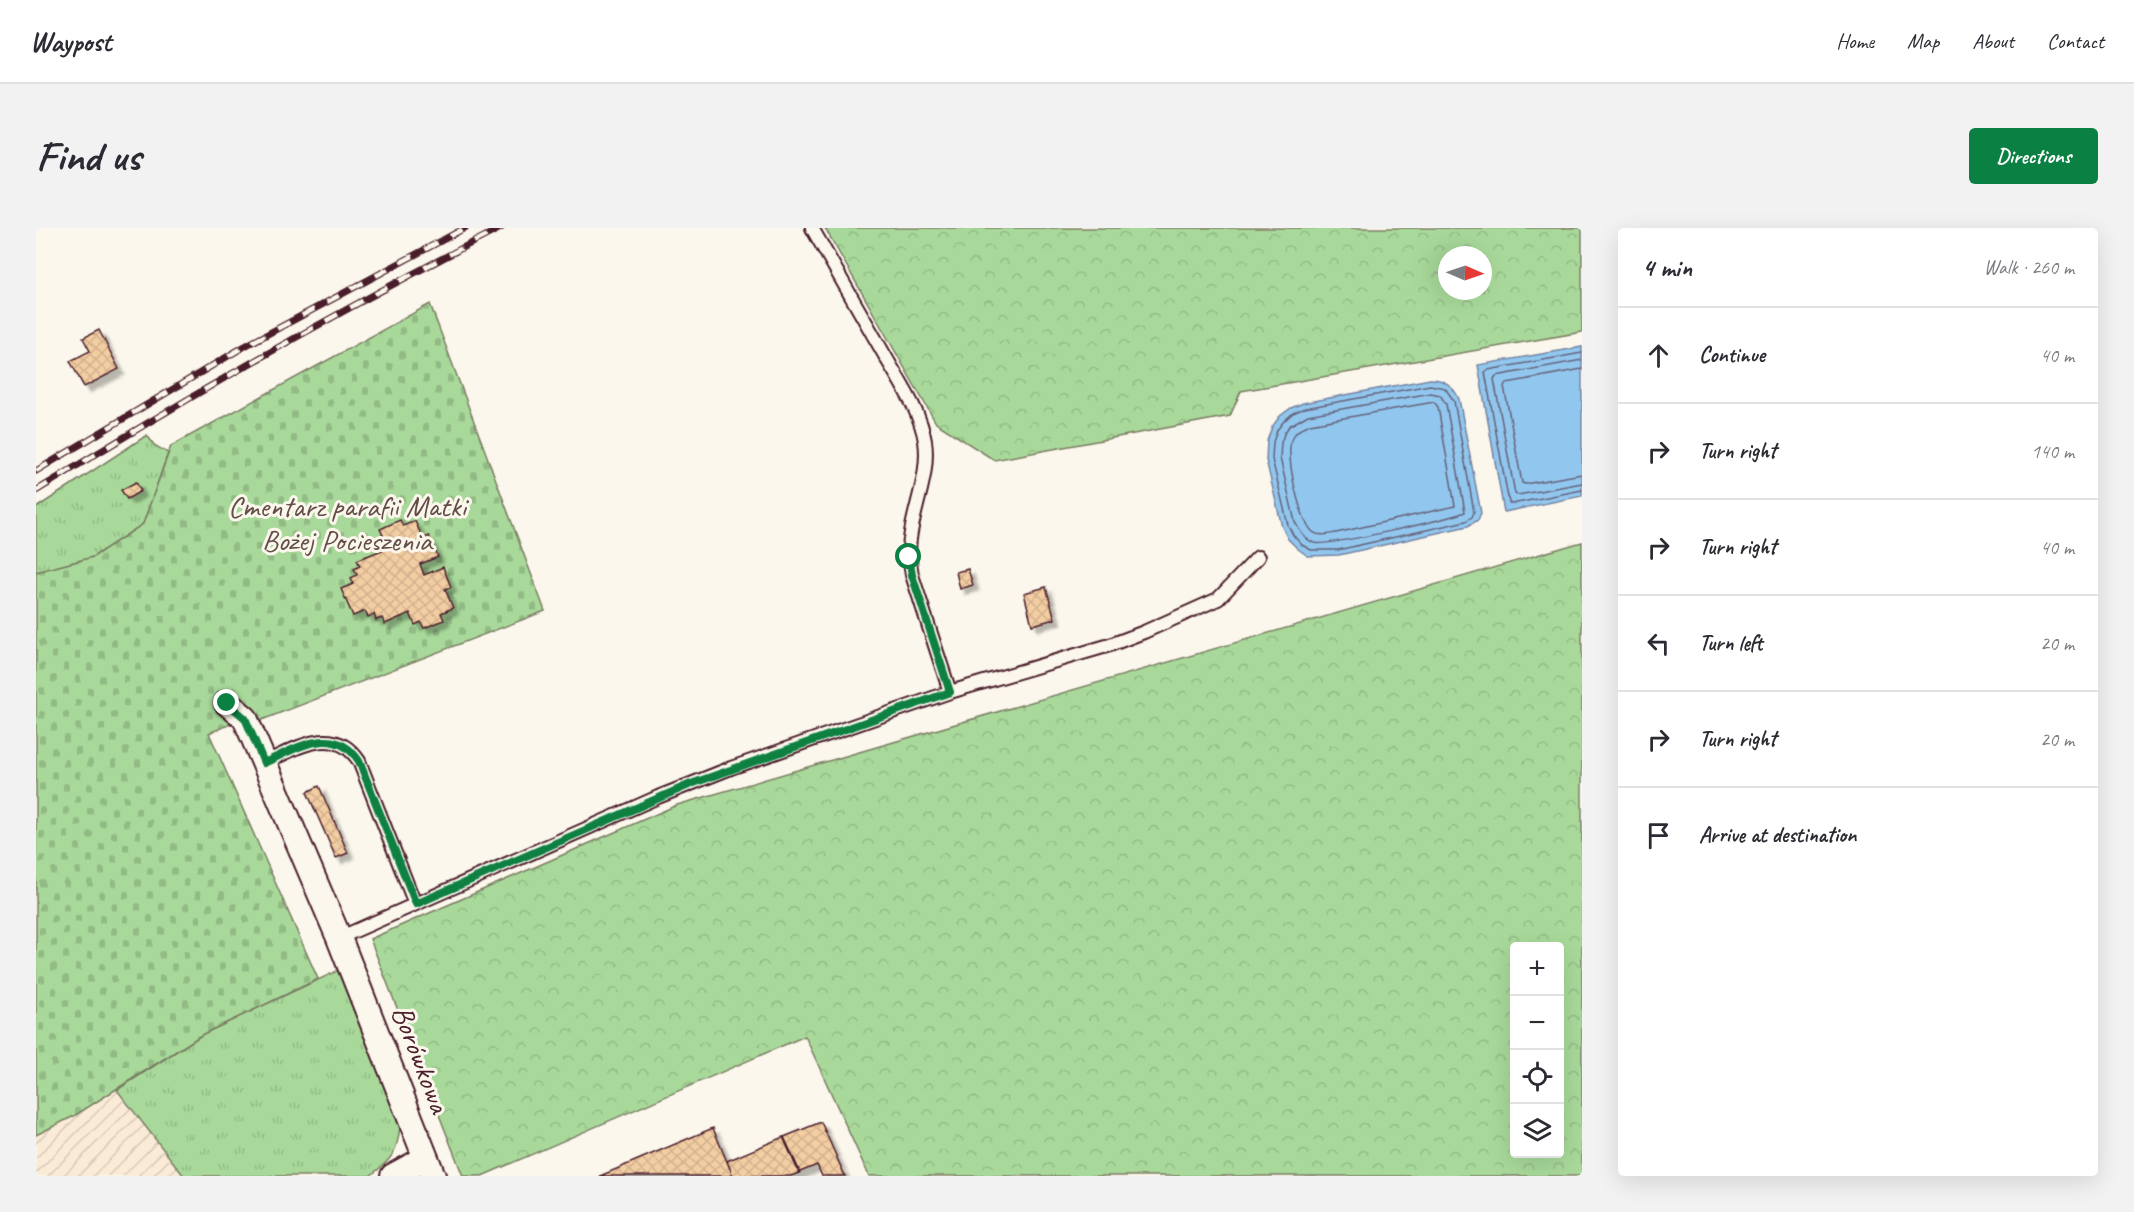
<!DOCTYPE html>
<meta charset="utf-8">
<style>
:root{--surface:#fff;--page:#f2f2f3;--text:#2b2b33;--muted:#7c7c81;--line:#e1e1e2;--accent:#0b8043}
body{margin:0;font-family:Caveat,sans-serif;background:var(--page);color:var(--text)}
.controls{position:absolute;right:18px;bottom:18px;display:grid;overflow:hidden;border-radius:6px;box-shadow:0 6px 24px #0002}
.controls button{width:54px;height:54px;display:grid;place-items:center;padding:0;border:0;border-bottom:2px solid var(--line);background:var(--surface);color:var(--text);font:30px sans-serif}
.compass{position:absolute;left:1402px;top:18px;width:54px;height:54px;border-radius:50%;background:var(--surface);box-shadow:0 6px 24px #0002;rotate:92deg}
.stop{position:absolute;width:18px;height:18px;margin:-14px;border:4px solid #0b8043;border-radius:50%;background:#fff}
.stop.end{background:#0b8043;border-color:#fff;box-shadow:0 2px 6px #0008}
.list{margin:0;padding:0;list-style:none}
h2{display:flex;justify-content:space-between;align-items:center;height:78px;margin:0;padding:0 24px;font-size:26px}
h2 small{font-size:20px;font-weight:400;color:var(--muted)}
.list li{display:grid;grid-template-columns:39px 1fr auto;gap:18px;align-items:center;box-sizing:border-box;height:96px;padding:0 24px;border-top:2px solid var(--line)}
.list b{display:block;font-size:22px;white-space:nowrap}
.list em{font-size:20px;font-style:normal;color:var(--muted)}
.icon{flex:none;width:33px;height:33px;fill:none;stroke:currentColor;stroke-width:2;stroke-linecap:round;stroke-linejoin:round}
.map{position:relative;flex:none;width:1546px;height:948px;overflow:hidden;border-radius:6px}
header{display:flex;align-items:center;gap:36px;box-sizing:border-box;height:84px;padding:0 30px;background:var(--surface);border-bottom:2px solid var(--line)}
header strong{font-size:28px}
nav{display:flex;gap:33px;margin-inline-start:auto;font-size:21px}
.intro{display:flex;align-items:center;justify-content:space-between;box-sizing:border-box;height:144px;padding:0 36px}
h1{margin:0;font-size:42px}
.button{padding:15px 27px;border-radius:6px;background:var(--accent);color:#fff;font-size:21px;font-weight:700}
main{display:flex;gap:36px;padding:0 36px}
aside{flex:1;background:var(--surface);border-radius:6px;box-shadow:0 6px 24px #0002}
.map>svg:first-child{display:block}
.industrial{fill:url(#industrial-furrows)}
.grass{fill:url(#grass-tufts);stroke:#797c62;stroke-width:1.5}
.forest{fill:url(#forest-crowns);stroke:#797c62;stroke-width:1.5;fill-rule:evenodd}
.cemetery{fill:url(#cemetery-stones);stroke:#797c62;stroke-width:1.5}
.water{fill:#91c7ef;stroke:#7584a1;stroke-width:1.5}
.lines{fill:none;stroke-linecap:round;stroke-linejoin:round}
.shore{stroke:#666279;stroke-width:1.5}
.building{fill:url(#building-cross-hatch);stroke:#4a1f2b;stroke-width:1.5;filter:url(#shadow)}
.lane-casing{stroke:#4a1f2b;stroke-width:16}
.street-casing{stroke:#4a1f2b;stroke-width:28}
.lane{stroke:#fbf7ec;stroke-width:12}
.street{stroke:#fbf7ec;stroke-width:24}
.rail-casing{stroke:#4a1f2b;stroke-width:7}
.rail{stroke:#fbf7ec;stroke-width:4.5;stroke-dasharray:14;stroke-linecap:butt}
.route{stroke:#0b8043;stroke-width:8}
.labels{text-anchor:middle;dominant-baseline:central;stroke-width:6;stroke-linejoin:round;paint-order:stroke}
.park-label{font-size:30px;fill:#624e47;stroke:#fbf7ec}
.street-label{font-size:30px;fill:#4a1f2b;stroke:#fbf7ec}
</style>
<header>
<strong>Waypost</strong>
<nav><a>Home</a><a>Map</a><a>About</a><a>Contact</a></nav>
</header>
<div class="intro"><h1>Find us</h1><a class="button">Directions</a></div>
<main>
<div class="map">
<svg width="1546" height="948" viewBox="0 0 1546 948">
<defs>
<pattern id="industrial-furrows" width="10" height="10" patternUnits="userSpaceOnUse" patternTransform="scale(1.5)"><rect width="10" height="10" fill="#f9ebd6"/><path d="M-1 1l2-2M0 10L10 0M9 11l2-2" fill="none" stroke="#d7c9b8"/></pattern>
<pattern id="grass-tufts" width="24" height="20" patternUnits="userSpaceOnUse" patternTransform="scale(1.5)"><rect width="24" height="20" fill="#a8d99a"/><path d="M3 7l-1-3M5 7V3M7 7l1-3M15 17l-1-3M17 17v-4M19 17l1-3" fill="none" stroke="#92ba85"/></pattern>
<pattern id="forest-crowns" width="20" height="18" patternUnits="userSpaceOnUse" patternTransform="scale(1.5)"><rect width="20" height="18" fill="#a8d99a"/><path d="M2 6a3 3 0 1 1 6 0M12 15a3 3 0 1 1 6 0" fill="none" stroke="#92ba85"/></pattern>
<pattern id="cemetery-stones" width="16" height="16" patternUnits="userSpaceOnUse" patternTransform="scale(1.5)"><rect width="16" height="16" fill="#a8d99a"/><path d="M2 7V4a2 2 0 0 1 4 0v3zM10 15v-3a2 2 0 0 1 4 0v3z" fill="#92ba85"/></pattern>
<pattern id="building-cross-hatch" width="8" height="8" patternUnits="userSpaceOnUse" patternTransform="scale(1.5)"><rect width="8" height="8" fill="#f3cea3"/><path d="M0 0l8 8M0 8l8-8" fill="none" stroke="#d2b08c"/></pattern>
<filter id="shadow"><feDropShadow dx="5.5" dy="5.5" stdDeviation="1.5" flood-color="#0004"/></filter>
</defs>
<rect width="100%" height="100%" fill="#fbf7ec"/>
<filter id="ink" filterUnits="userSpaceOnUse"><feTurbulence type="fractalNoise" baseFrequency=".0167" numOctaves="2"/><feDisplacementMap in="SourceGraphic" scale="12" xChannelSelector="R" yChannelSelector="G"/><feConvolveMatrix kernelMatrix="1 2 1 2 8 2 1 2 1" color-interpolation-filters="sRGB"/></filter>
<g filter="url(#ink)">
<path class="industrial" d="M81,862l67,86h-148v-41l38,-19z"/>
<path class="grass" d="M111,207l7,10 14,8 -25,71 -50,33 -57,15v-64z
M303,742l61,157c-3,27 -9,33 -30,49h-186l-67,-86 86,-56z"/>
<path class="forest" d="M789,0h757v104l-341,59 -11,25 -236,44 -58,-37zM1411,27h36v36h-36z
M1546,314v634h-713l-64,-140 -323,140h-19l-93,-237 307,-134zM1478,718h46v208h-46z"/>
<path class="cemetery" d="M394,76l115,307 -283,109 -7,-6 -46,19 109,246 -115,55 -129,82 -38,19v-563l57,-15 50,-33 28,-78z"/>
<path class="water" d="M1546,119v149l-78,16 -26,-147z
M1394,151c15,0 23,7 29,20l22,114 -3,7 -10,6 -129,29 -31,1 -10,-7 -10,-10 -6,-12 -16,-67 1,-19 5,-14 8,-11 11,-8 12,-5z"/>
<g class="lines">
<path class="shore" d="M1546,125l-94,17 -3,2 24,131 3,1 70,-14
M1546,132l-86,16 -2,3 21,115 3,1 64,-12
M1546,141l-75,14 -3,3 18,97 3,1 57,-10
M1394,157l15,3 9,13 20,111 -2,5 -6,4 -128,29h-27l-9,-5 -9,-10 -5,-10 -16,-66 1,-17 4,-12 7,-9 9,-8 12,-5z
M1395,165l9,2 6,9 19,108c-17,7 -138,35 -151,31 -9,-3 -15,-13 -19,-21l-15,-64 1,-15 3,-9 5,-8 19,-11z
M1398,174l4,5 17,99 -119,27c-7,1 -17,4 -23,-1 -13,-10 -29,-79 -21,-94 4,-7 11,-11 18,-14z"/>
</g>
<path class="building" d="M63,102l20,39 -35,18 -14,-26 20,-10 -7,-13z
M100,254l5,9 -14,8 -6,-9z
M364,292l3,6 12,-5 8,18 6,-3 9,21 -18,7 4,11 19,-8 8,20 -6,2 8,19 -12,5 3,7 -20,8 -3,-6 -6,3 -5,-12 -25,11 -3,-6 -6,2 -2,-6 -6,3 -3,-6 -12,5 -12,-27 12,-5 -2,-6 6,-3 -3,-6 6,-3 -3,-6 25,-10 -5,-13 6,-2 -3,-6z
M932,341l5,16 -13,4 -4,-17z
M1010,359l9,32 -23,6 -8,-32z
M283,558l29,67 -12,5 -29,-66z
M785,894l24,54h-23l-5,-11 -17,7 -16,-35z
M677,900l20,48h-133z
M747,909l16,36 -8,3h-58l-6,-15z"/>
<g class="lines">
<defs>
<path id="lane" d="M776,0c24,42 48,84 72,126 15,27 36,56 41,87 5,33 -11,65 -15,98 -2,12 0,24 2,36l38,117
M228,535c33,-15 70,-40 95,-2l56,143
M303,710l319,-141 73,-29 219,-76 160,-47 34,-13 74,-33 40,-42"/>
<path id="street" d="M191,475l18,15 94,220 94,238
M357,948l33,-18"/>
</defs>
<use href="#lane" class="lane-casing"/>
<use href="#street" class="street-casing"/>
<use href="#lane" class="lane"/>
<use href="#street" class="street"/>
<defs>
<path id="rail" d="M0,243l209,-125 220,-118
M0,263c151,-94 306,-182 465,-263"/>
</defs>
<use href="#rail" class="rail-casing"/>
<use href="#rail" class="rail"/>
</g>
</g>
<g class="lines" filter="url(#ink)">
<path class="route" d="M191,475l18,15 19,45c33,-15 70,-40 95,-2l57,143 275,-120 259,-92 -38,-117 -3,-18"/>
</g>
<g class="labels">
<g class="park-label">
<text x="311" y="278">Cmentarz parafii Matki<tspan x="311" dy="34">Bożej Pocieszenia</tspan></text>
</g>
<g class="street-label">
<text transform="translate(385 831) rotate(69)">Borówkowa</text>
</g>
</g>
</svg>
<div class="controls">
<button>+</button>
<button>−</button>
<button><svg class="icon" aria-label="locate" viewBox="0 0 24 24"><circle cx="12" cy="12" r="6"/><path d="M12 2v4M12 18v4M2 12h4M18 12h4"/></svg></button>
<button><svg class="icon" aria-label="layers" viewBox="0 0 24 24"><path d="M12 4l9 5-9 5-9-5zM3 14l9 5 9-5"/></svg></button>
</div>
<svg class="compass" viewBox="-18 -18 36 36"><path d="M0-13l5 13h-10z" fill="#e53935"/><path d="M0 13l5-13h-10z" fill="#7c7c81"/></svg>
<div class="stop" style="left:873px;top:329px"></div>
<div class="stop end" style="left:191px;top:475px"></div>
</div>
<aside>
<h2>4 min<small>Walk · 260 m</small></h2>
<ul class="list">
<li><svg class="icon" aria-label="ahead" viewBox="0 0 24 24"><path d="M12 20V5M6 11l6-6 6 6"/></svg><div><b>Continue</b></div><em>40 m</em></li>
<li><svg class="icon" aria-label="right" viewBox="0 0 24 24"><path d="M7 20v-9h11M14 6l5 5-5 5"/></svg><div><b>Turn right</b></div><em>140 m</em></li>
<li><svg class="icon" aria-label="right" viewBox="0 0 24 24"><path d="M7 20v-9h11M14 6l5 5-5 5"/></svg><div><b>Turn right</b></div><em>40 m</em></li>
<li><svg class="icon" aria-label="left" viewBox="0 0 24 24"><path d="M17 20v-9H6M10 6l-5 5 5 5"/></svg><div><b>Turn left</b></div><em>20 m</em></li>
<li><svg class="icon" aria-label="right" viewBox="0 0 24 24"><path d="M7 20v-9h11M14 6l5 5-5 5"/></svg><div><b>Turn right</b></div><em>20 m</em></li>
<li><svg class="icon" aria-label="arrive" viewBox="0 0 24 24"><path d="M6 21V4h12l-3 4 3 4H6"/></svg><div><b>Arrive at destination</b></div></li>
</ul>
</aside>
</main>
